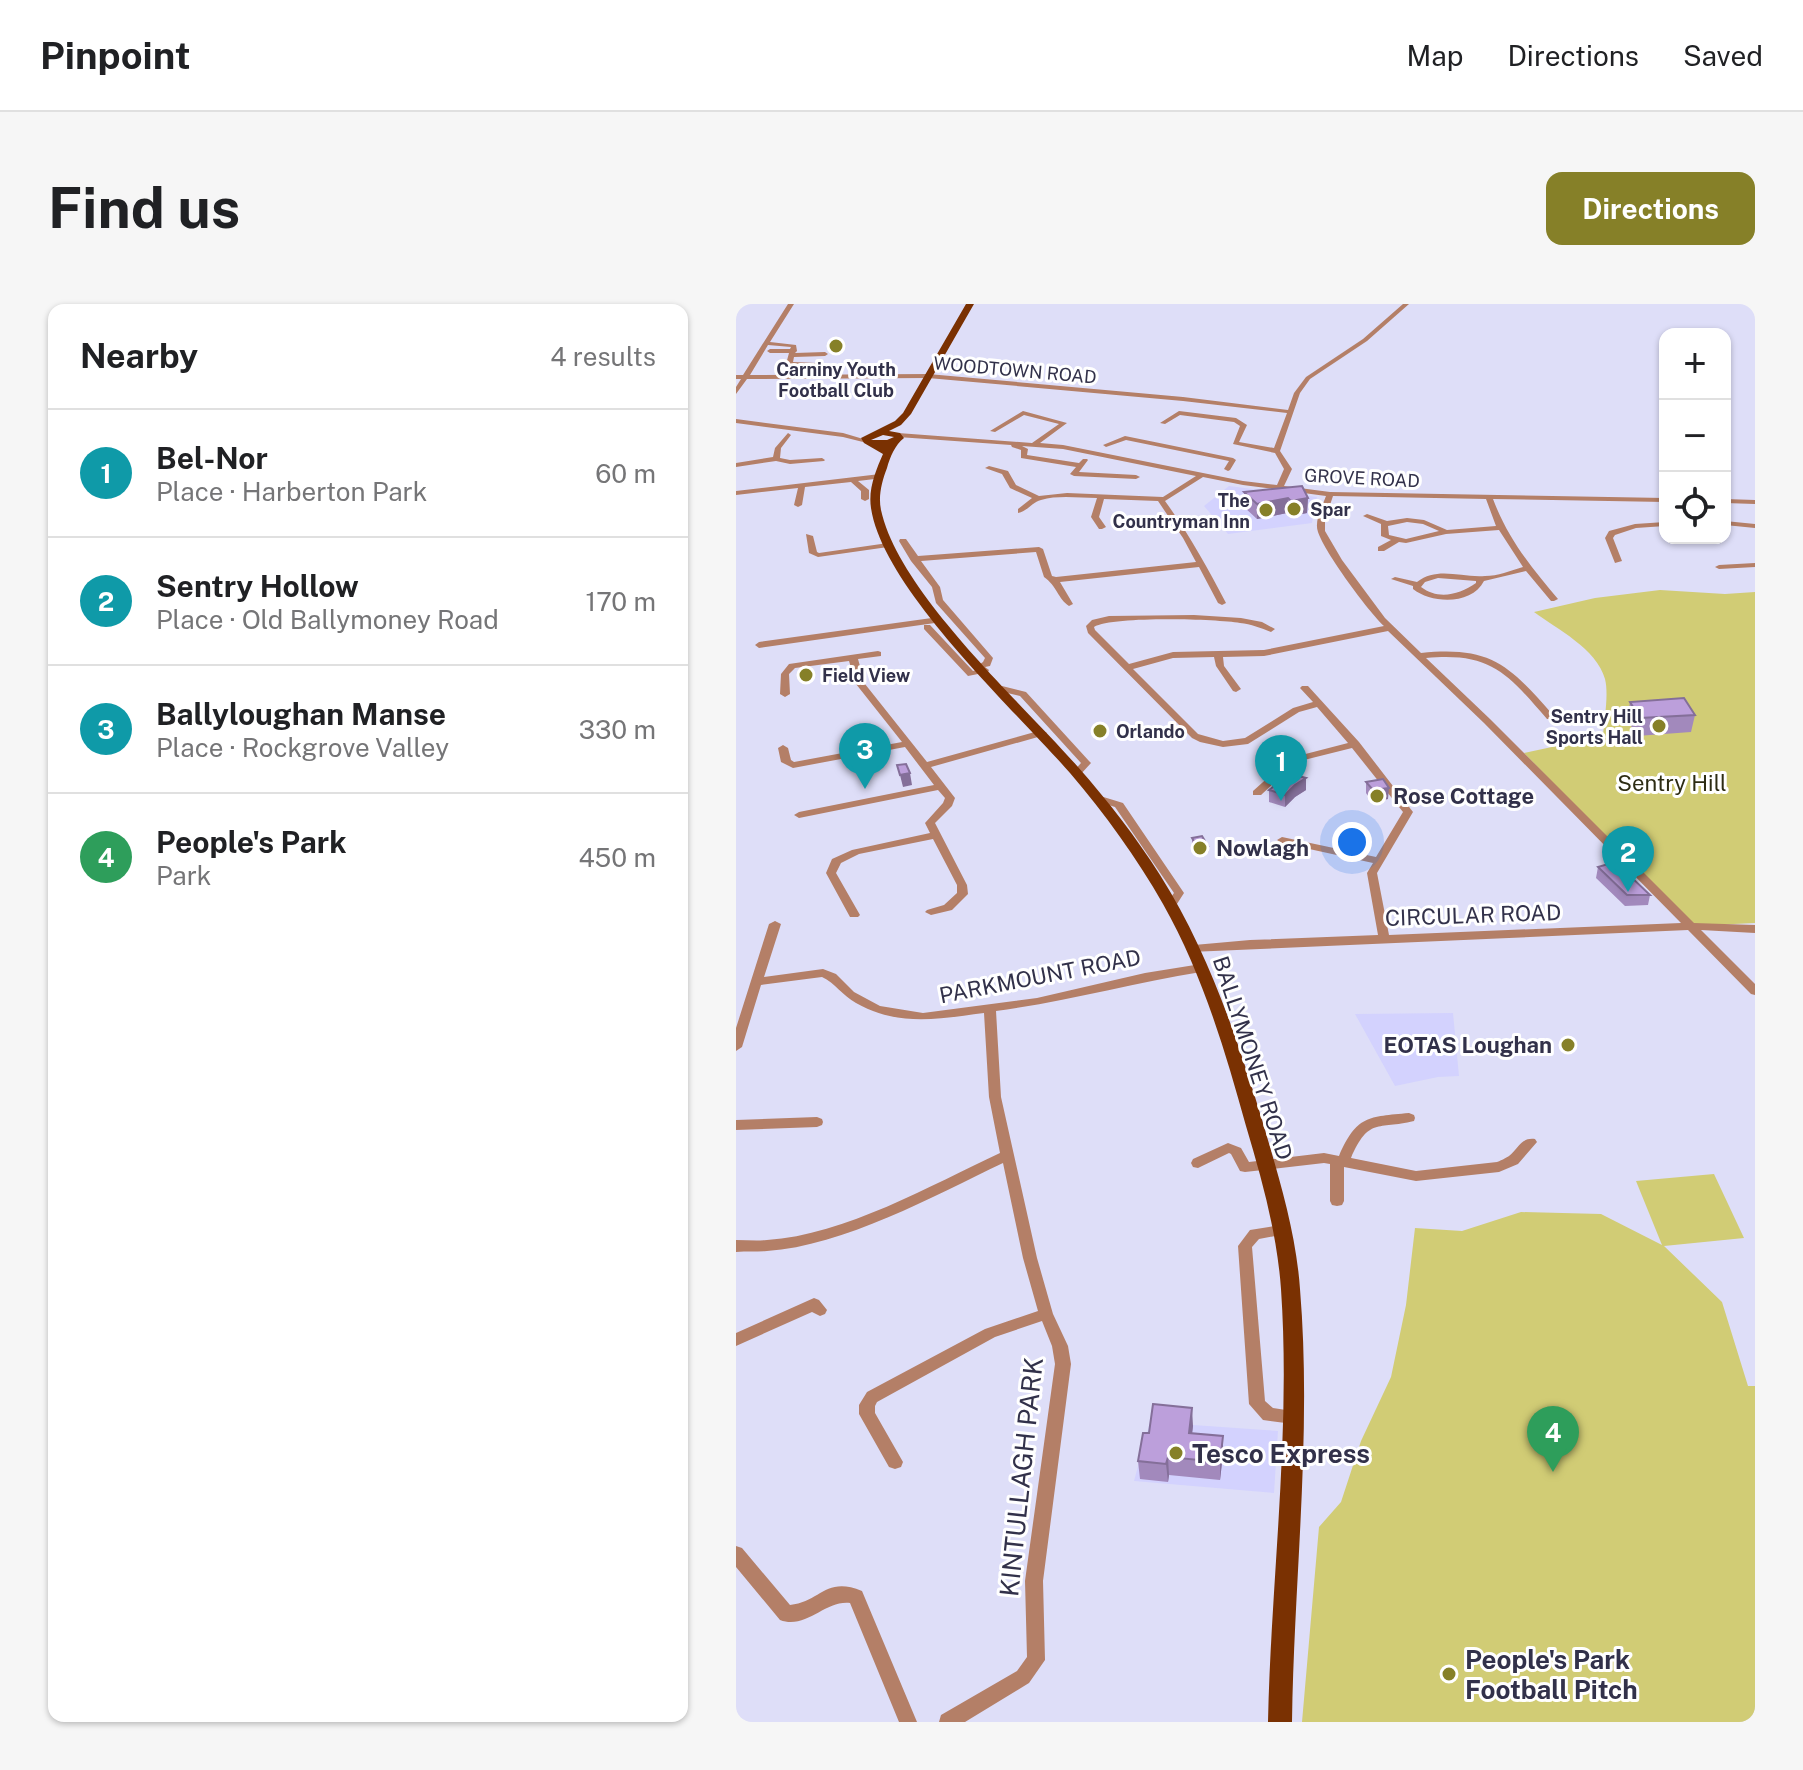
<!DOCTYPE html>
<meta charset="utf-8">
<style>
:root{--surface:#fff;--page:#f6f6f6;--text:#202124;--muted:#757577;--line:#e0e0e0;--accent:#868028}
body{margin:0;font-family:"Public Sans",sans-serif;background:var(--page);color:var(--text)}
.controls{position:absolute;right:24px;top:24px;display:grid;overflow:hidden;border-radius:16px;box-shadow:0 2px 6px #0004}
.controls button{width:72px;height:72px;display:grid;place-items:center;padding:0;border:0;border-bottom:2px solid var(--line);background:var(--surface);color:var(--text);font:40px sans-serif}
.you{position:absolute;left:616px;top:538px;width:28px;height:28px;margin:-20px;border:6px solid #fff;border-radius:50%;background:#1a73e8;box-shadow:0 0 0 12px #1a73e833}
.badge{display:grid;place-items:center;width:52px;height:52px;border-radius:50%;background:var(--accent);color:#fff;font-size:26px;font-weight:700}
.pin{position:absolute;translate:-50% -66px;filter:drop-shadow(0 2px 4px #0008)}
.pin::after{content:'';position:absolute;top:42px;width:28px;height:24px;background:inherit;clip-path:polygon(0 0,100% 0,50% 100%)}
.list{margin:0;padding:0;list-style:none}
h2{display:flex;justify-content:space-between;align-items:center;height:104px;margin:0;padding:0 32px;font-size:34px}
h2 small{font-size:26px;font-weight:400;color:var(--muted)}
.list li{display:grid;grid-template-columns:52px 1fr auto;gap:24px;align-items:center;box-sizing:border-box;height:128px;padding:0 32px;border-top:2px solid var(--line)}
.list b{display:block;font-size:30px;white-space:nowrap}
.list p{margin:0;font-size:26px;white-space:nowrap;color:var(--muted)}
.list em{font-size:26px;font-style:normal;color:var(--muted)}
.icon{flex:none;width:44px;height:44px;fill:none;stroke:currentColor;stroke-width:2;stroke-linecap:round;stroke-linejoin:round}
.map{position:relative;flex:none;width:1019px;height:1418px;overflow:hidden;border-radius:16px}
header{display:flex;align-items:center;gap:48px;box-sizing:border-box;height:112px;padding:0 40px;background:var(--surface);border-bottom:2px solid var(--line)}
header strong{font-size:38px}
nav{display:flex;gap:44px;margin-inline-start:auto;font-size:28px}
.intro{display:flex;align-items:center;justify-content:space-between;box-sizing:border-box;height:192px;padding:0 48px}
h1{margin:0;font-size:56px}
.button{padding:20px 36px;border-radius:16px;background:var(--accent);color:#fff;font-size:28px;font-weight:700}
main{display:flex;gap:48px;padding:0 48px}
aside{flex:1;background:var(--surface);border-radius:16px;box-shadow:0 2px 6px #0004}
.map>svg:first-child{display:block}
.built{fill:#d3d2fe}
.green{fill:#d1cc75}
.lines{fill:none;stroke-linecap:round;stroke-linejoin:round}
.minor{fill:#b47f67;fill-rule:evenodd}
.major{fill:#7a3102;fill-rule:evenodd}
.wall{fill:#a289bc}
.shaded-wall{fill:#846f99}
.building{fill:#bc9fdb;stroke:#846f99;stroke-width:2}
.poi-dot{fill:#868028;stroke:#fff;stroke-width:3}
.labels{text-anchor:middle;dominant-baseline:central;stroke-width:6;stroke-linejoin:round;paint-order:stroke}
.far-poi-label{font-size:18px;font-weight:bold;fill:#32314a;stroke:#fff;text-anchor:start}
.far-street-label{font-size:18px;fill:#32314a;stroke:#fff}
.park-label{font-size:22px;fill:#2d2c13;stroke:#fff}
.poi-label{font-size:22px;font-weight:bold;fill:#32314a;stroke:#fff;text-anchor:start}
.street-label{font-size:22px;fill:#32314a;stroke:#fff}
.near-poi-label{font-size:26px;font-weight:bold;fill:#32314a;stroke:#fff;text-anchor:start}
.near-street-label{font-size:26px;fill:#32314a;stroke:#fff}
</style>
<header>
<strong>Pinpoint</strong>
<nav><a>Map</a><a>Directions</a><a>Saved</a></nav>
</header>
<div class="intro"><h1>Find us</h1><a class="button">Directions</a></div>
<main>
<aside>
<h2>Nearby<small>4 results</small></h2>
<ul class="list">
<li><span class="badge" style="background:#0f9aa8">1</span><div><b>Bel-Nor</b><p>Place · Harberton Park</p></div><em>60 m</em></li>
<li><span class="badge" style="background:#0f9aa8">2</span><div><b>Sentry Hollow</b><p>Place · Old Ballymoney Road</p></div><em>170 m</em></li>
<li><span class="badge" style="background:#0f9aa8">3</span><div><b>Ballyloughan Manse</b><p>Place · Rockgrove Valley</p></div><em>330 m</em></li>
<li><span class="badge" style="background:#2e9e5b">4</span><div><b>People's Park</b><p>Park</p></div><em>450 m</em></li>
</ul>
</aside>
<div class="map">
<svg width="1019" height="1418" viewBox="0 0 1019 1418">
<rect width="100%" height="100%" fill="#dedef8"/>
<path class="built" d="M493,182l88,11 -5,26 -84,11 -24,-28z
M717,709l6,63 -21,1 -43,9 -40,-72z
M414,1118l128,9 -4,62 -140,-12z"/>
<path class="green" d="M924,286l65,4 30,-2v331l-63,3 -168,-173 79,-17c1,-17 6,-41 2,-57 -8,-30 -48,-50 -71,-67l61,-14z
M978,870l30,64 -80,8 58,56 26,84h7v336h-453l17,-195 22,-25 20,-61 30,-64 15,-72 9,-77 47,3 59,-19 80,2 61,31 -26,-64z"/>
<g class="lines">
<path class="minor" d="M52,0h6l-24,38 26,3 1,6 -2,2 30,-1 3,2 -3,2 -31,1 -1,5 23,1 2,3h-29l-3,-2 3,-11h-19l-3,-2 3,-2h20l1,-2 -23,-2 -18,30 178,-1 255,23 105,13 6,-17 12,-16 57,-38 40,-35h6l-42,37 -57,38 -10,14 -20,58 12,18 -8,17 46,6 335,6v4l-172,-3c15,40 38,68 65,100l-4,2h-3l-25,-30 -42,10c-12,24 -52,23 -71,8v-3l-22,-7 4,-2 22,5c21,-16 44,-4 68,-6 13,0 25,-5 38,-9l-24,-37 -53,4 -40,9 -7,-1 -15,9h-6v-4l13,-7 -10,-4v-12l-18,-8 4,-2 20,7 20,-3 17,2 23,10 49,-4 -10,-27 -153,-3 -8,24v11l17,29 43,58 36,35c70,-7 88,12 132,62v4h-6c-40,-46 -56,-67 -121,-61l64,61 204,204 61,2v8l-54,-3 54,54v11l-4,-1 -63,-64 -498,22 -2,-3 6,-4 56,-5 128,-5 -11,-62 6,-10 -91,-20 -5,-3 5,-3 94,20 27,-45 -51,-64 -56,14 -35,33h-8v-4l37,-33 58,-15 -31,-36 -18,5 -51,32 -25,3 -23,-5 -8,-4 -104,-105 -2,-7 6,-6 17,-4 85,-1 47,3 21,4 13,7 -4,3c-10,-4 -20,-8 -31,-9 -25,-4 -127,-7 -146,4l1,3 34,34 44,-12 91,-2 120,-24c-16,-15 -59,-73 -66,-94 -4,-11 4,-25 8,-36l-83,-11 -40,-8 -38,24c24,33 42,66 61,102l-4,2 -4,-2 -19,-36 -139,15 13,22 -4,2c-11,-7 -12,-20 -25,-29l-8,-25 -115,9 19,26 3,13 50,58 -3,8 -5,1 4,3 -1,2 -20,4 -44,-47v-4h6l43,46 7,-2 -3,-3 6,-4 2,-4 -49,-55 -4,-16 -21,-26 -12,-20 1,-2h6l12,17 121,-9 4,2 9,27 4,1 140,-15 -13,-24 -25,-37 -54,-2 -5,18 7,10 -4,2h-3l-8,-12 6,-19c-18,0 -39,-3 -56,2 -9,2 -13,11 -23,13v-4l14,-11 -22,-10 -8,-14 -17,-6 4,-2 19,5 8,14 23,11 28,-3 96,4 33,-21 -133,-27 -41,-3 6,3 -1,6 52,8 4,-4h4l1,1 -9,12 57,3 4,2 -4,2 -62,-3 -4,-2 6,-7 -55,-9v-8l-9,-3 -1,-2 -113,-8 -3,-2 3,-2 134,10 27,-19 -35,-9 -29,17 -5,-1 33,-20 44,12 -27,20 23,2 180,36 34,4 7,-16 -9,-16 -42,-9 7,-18 -6,-4 -54,-7 -15,9 -5,-1 19,-12 57,7 11,7 -8,17 35,6 13,-35 -104,-12 -255,-23 -181,1 -11,15v-7l5,-8h-5v-4h7zM671,218l16,2 16,7 -33,8 -17,-4 -1,-9zM702,274l38,3v2c-17,12 -38,17 -55,4l4,-5zM652,327l96,92 197,200 -292,12 -12,-62 36,-61 -54,-70 -51,-56h-6l-2,2 13,14 -20,6 -48,30 -22,3 -25,-7 -65,-65 40,-11 41,-1 2,9 17,25 3,1 5,-3 -17,-23 -1,-9 41,-1z
M0,115l107,14 27,8 -3,2 -24,-6 -107,-14z
M52,129l3,2 -10,13 -1,10 10,2 32,-2 3,2 -1,1 -34,3 -14,-3 -40,6v-4l37,-6 2,-9z
M389,132l108,22 3,2 -6,10 -2,1 -4,-2 5,-8 -103,-21 -20,7 -3,-2z
M144,170h3v4l-25,3 11,9v9l-4,2 -4,-2v-8l-10,-9 -46,5 -3,18 -4,2 -4,-2 4,-17 -62,7v-4z
M989,195l30,1v4l-30,-1z
M989,217l30,3v4l-30,-3z
M929,218v4l-29,2 -21,7 -2,3 9,23 -7,2 -10,-25 4,-7 26,-7z
M70,230l7,2 4,16 2,1 69,-10 4,2 -4,2 -70,10 -9,-4z
M1019,259v4l-36,2 -4,-2 4,-2z
M203,313l4,3 -1,2 -183,26 -4,-3 4,-3z
M142,347l3,1v4l-23,3 7,25 62,78 115,-32 5,3 -2,2 -114,32 24,31 -3,8 -17,17 32,62 1,9 -16,16 -21,5 -6,-3 2,-2 17,-5 13,-12v-8l-24,-46 -74,15 -18,9 -5,10 24,42 -2,2h-8l-24,-44 6,-14 20,-9 78,-17 -5,-10 18,-20 2,-5 -7,-8 -139,28 -5,-3 5,-3 135,-27 -29,-38 -112,21 -12,-6 -3,-14 5,-3 5,3 3,12 3,2 108,-20 -46,-58 -7,-23 -54,7 -6,6 1,20 -5,3 -5,-3 1,-20 8,-10z
M266,382l24,6 63,69 2,2 -11,12 -3,1 -5,-3 9,-10 -61,-67 -21,-5 -2,-2z
M361,491l26,8 61,90 -9,14 -4,1 -6,-3 9,-12 -59,-86 -22,-7 -1,-2z
M39,617l6,3 -17,53 59,-8 13,5 18,18 26,14 43,7 114,-15 108,-25 56,-9 6,4 -6,4c-69,11 -136,30 -205,39l5,86 36,161 16,56 15,32 3,18 -28,217 2,79 -16,23 -64,39h-26l2,-7 76,-44 10,-14 -2,-76 30,-217 -3,-18 -10,-25 -47,16 -118,65 -2,4v7l28,49 -2,5 -6,2 -6,-2 -30,-53v-9l8,-13 118,-63 53,-18 -15,-53 -20,-95c-69,33 -160,83 -236,88 -10,1 -21,0 -31,1v-12c10,0 21,1 31,0 78,-5 164,-55 233,-87l-11,-56 -5,-84c-46,6 -85,14 -128,-10 -13,-7 -21,-20 -34,-26l-61,8 -19,62 -6,4v-23l33,-104z
M673,809l5,2 1,3 -1,3c-37,9 -45,-4 -63,37l65,13 81,-9c1,0 11,-5 12,-6 9,-7 12,-19 26,-17l2,3 -19,22 -19,8 -83,9 -72,-14v34l-2,4 -5,1 -5,-1 -2,-4v-37l-6,-1 -79,9 -5,-1 -9,-17 -2,-1 -31,15 -5,-1 -2,-4 2,-4 35,-16 13,5 8,14 75,-9 15,3c18,-41 29,-39 70,-43z
M81,813l5,2 1,3 -1,3 -5,2 -81,3v-10z
M545,921l5,1 2,4 -2,4 -27,5 -7,8 13,154 8,7 26,4 2,5 -2,5 -6,2 -30,-4 -14,-16 -11,-158 12,-16z
M78,994l5,2 8,10 -2,4 -5,2 -8,-4 -76,34v-13z
M0,1242l6,2 48,57c31,-3 35,-29 72,-14l55,131h-18l-49,-119c-25,-3 -44,27 -70,17l-44,-53z"/>
<path class="major" d="M230,0h8l-63,110 -10,11 -12,6 11,2 4,5c-9,7 -14,19 -17,30 -5,13 -9,28 -6,42 18,83 141,193 197,257 30,34 58,70 82,108 48,76 77,162 103,248 16,55 33,109 37,166 12,144 -6,289 -8,433h-24c3,-144 23,-288 13,-433 -4,-56 -19,-109 -35,-163 -21,-76 -44,-153 -83,-222 -26,-46 -58,-90 -93,-131 -55,-63 -187,-184 -199,-265 -3,-19 5,-38 12,-54l-19,-11 -3,-5 34,-17 8,-8zM147,131l11,2 -7,3h-16z"/>
</g>
<path class="wall" d="M508,188l64,6 -1,15 -16,3 -4,-3 -30,6 -13,-12z
M894,398l65,13 -4,17 -54,4 -10,-17z
M570,474v12l-11,7 -10,10 -16,-5v-12z
M630,478l22,17 -16,3 -6,-9z
M456,534l16,8 1,6 -10,2 -7,-10z
M862,563l22,8 30,20 -2,10 -23,1 -29,-28z
M457,1122l-1,7 31,3v18l-3,26 -51,-5 -1,7 -28,-3 -2,-18 11,-28z"/>
<path class="shaded-wall" d="M552,194l-1,15 -30,6v-15z
M572,194l-1,15 -16,3v-15z
M174,469l2,12 -9,2 -3,-12z
M570,474v12l-11,7 -10,10v-12l10,-10z
M653,484l-1,11 -16,3 1,-12z
M472,542l1,6 -10,2 -1,-6z
M456,1104l1,18 -3,25 -1,-18z
M487,1132v18l-3,26v-18z
M432,1153l1,18 -1,7 -2,-18z"/>
<path class="building" d="M566,182l6,12 -17,3 -3,-3 -31,6 -13,-12z
M948,394l11,17 -55,3 -10,-16z
M170,460l4,9 -10,2 -3,-10z
M554,470l16,4 -11,7 -10,10 -16,-5z
M647,475l6,9 -16,2 -7,-8z
M466,532l6,10 -10,2 -6,-10z
M872,560l12,11 7,-2 23,22h-23l-29,-28z
M417,1100l39,4 -3,25 34,3 -3,26 -52,-5 -2,7 -28,-3 5,-28h6z"/>
<g class="poi-dot">
<circle cx="100" cy="42" r="8"/>
<circle cx="558" cy="205" r="8"/>
<circle cx="530" cy="206" r="8"/>
<circle cx="70" cy="371" r="8"/>
<circle cx="923" cy="422" r="8"/>
<circle cx="364" cy="427" r="8"/>
<circle cx="641" cy="492" r="8"/>
<circle cx="464" cy="544" r="8"/>
<circle cx="832" cy="741" r="8"/>
<circle cx="440" cy="1149" r="8"/>
<circle cx="713" cy="1370" r="8"/>
</g>
<g class="labels">
<g class="far-poi-label">
<text x="100" y="65" text-anchor="middle">Carniny Youth<tspan x="100" dy="21">Football Club</tspan></text>
<text x="514" y="196" text-anchor="end">The<tspan x="514" dy="21">Countryman Inn</tspan></text>
<text x="574" y="205">Spar</text>
<text x="86" y="371">Field View</text>
<text x="907" y="412" text-anchor="end">Sentry Hill<tspan x="907" dy="21">Sports Hall</tspan></text>
<text x="380" y="427">Orlando</text>
</g>
<g class="far-street-label">
<text transform="translate(279 66) rotate(5)">WOODTOWN ROAD</text>
<text transform="translate(626 174) rotate(3)">GROVE ROAD</text>
</g>
<g class="park-label">
<text x="936" y="479">Sentry Hill</text>
</g>
<g class="poi-label">
<text x="657" y="492">Rose Cottage</text>
<text x="480" y="544">Nowlagh</text>
<text x="816" y="741" text-anchor="end">EOTAS Loughan</text>
</g>
<g class="street-label">
<text transform="translate(737 611) rotate(-2)">CIRCULAR ROAD</text>
<text transform="translate(304 672) rotate(-11)">PARKMOUNT ROAD</text>
<text transform="translate(517 754) rotate(72)">BALLYMONEY ROAD</text>
</g>
<g class="near-poi-label">
<text x="456" y="1149">Tesco Express</text>
<text x="729" y="1355">People's Park<tspan x="729" dy="30">Football Pitch</tspan></text>
</g>
<g class="near-street-label">
<text transform="translate(285 1173) rotate(-84)">KINTULLAGH PARK</text>
</g>
</g>
</svg>
<div class="controls">
<button>+</button>
<button>−</button>
<button><svg class="icon" aria-label="locate" viewBox="0 0 24 24"><circle cx="12" cy="12" r="6"/><path d="M12 2v4M12 18v4M2 12h4M18 12h4"/></svg></button>
</div>
<div class="you"></div>
<div class="pin badge" style="left:545px;top:497px;background:#0f9aa8">1</div>
<div class="pin badge" style="left:892px;top:588px;background:#0f9aa8">2</div>
<div class="pin badge" style="left:129px;top:485px;background:#0f9aa8">3</div>
<div class="pin badge" style="left:817px;top:1168px;background:#2e9e5b">4</div>
</div>
</main>
